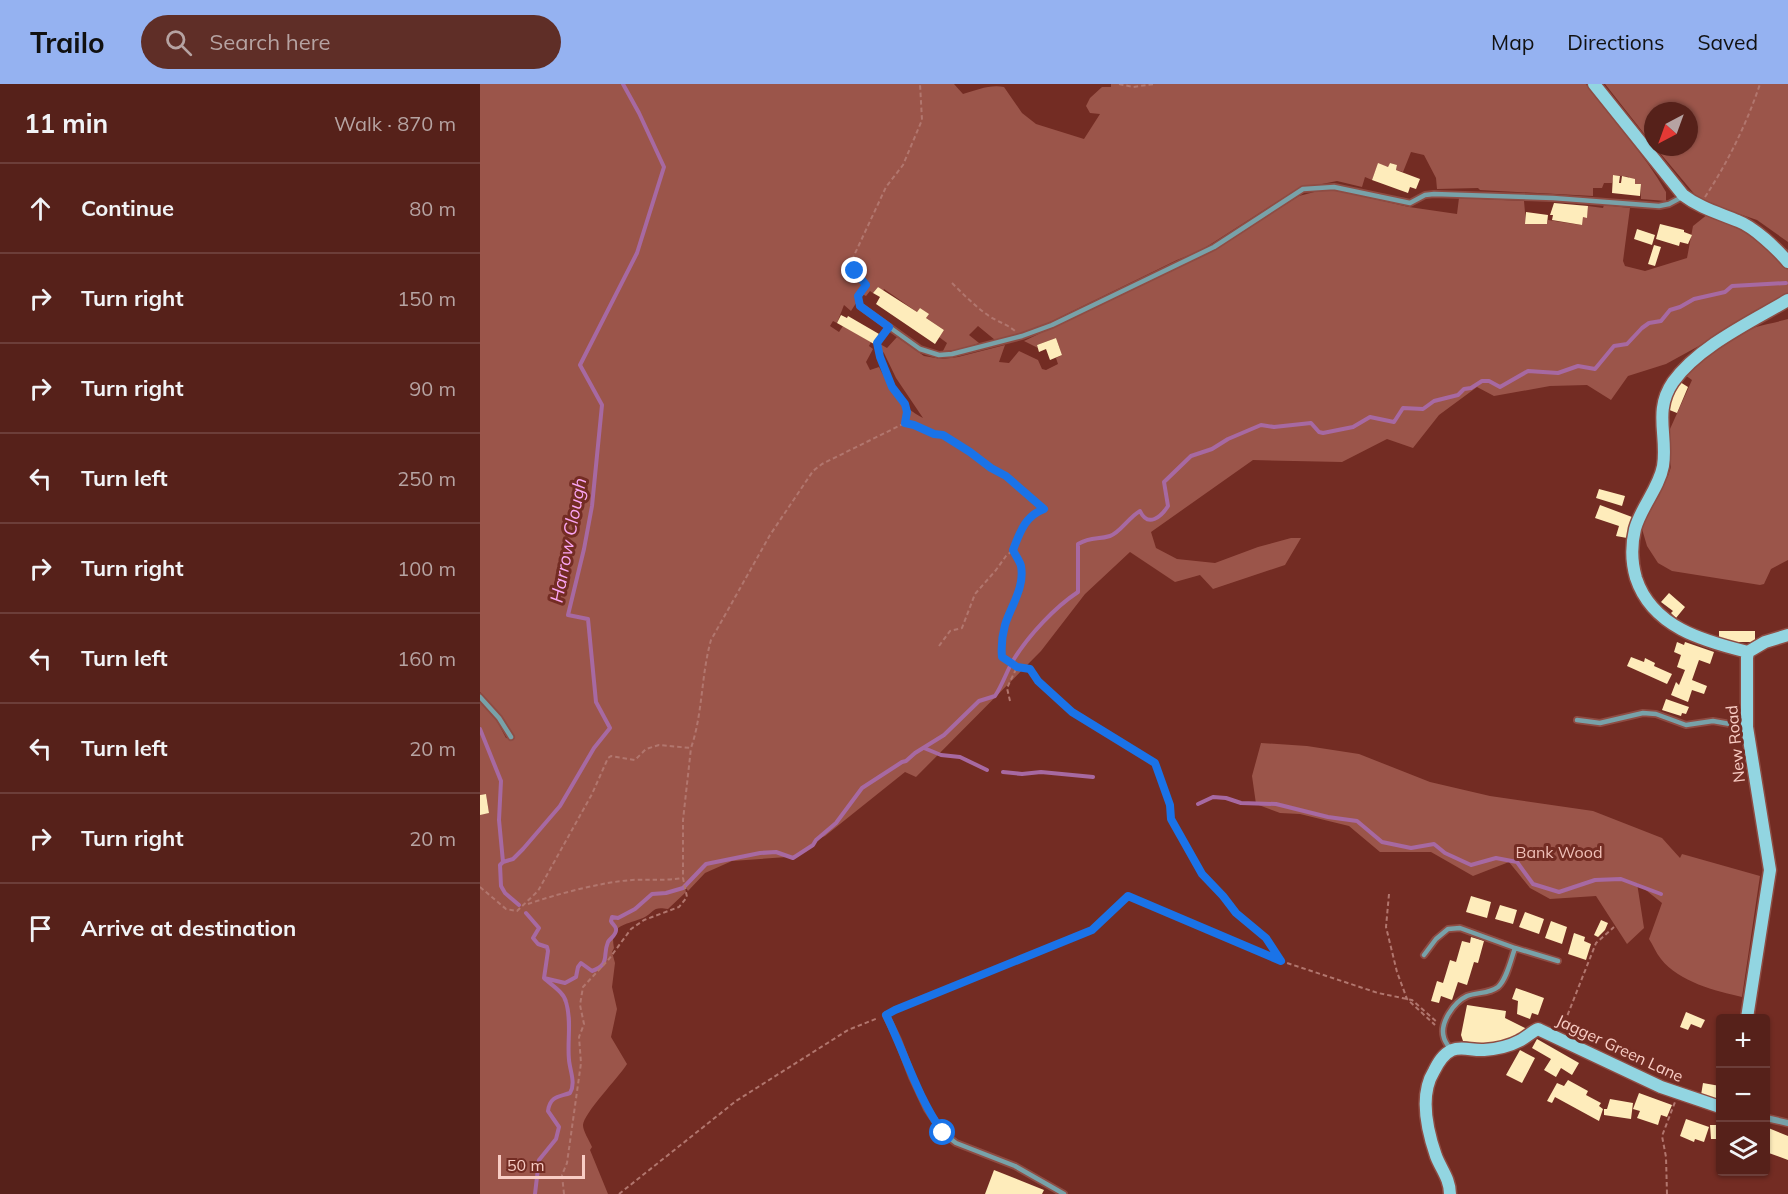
<!DOCTYPE html>
<meta charset="utf-8">
<style>
:root{--surface:#56211a;--page:#5f2e27;--text:#f1f3f6;--muted:#b6a3a2;--line:#6c3e39;--accent:#95b2f1}
body{margin:0;font-family:Mulish,sans-serif;background:var(--page);color:var(--text)}
.controls{position:absolute;right:18px;bottom:18px;display:grid;overflow:hidden;border-radius:6px;box-shadow:0 2px 4px #0004}
.controls button{width:54px;height:54px;display:grid;place-items:center;padding:0;border:0;border-bottom:2px solid var(--line);background:var(--surface);color:var(--text);font:30px sans-serif}
.compass{position:absolute;left:1164px;top:18px;width:54px;height:54px;border-radius:50%;background:var(--surface);box-shadow:0 2px 4px #0004;rotate:221deg}
.scale{position:absolute;left:18px;bottom:15px;width:87px;box-sizing:border-box;padding-left:6px;border:3px solid #f9cdc5;border-top:0;font-size:16px;line-height:21px;white-space:nowrap;color:#f9cdc5;-webkit-text-stroke:4px #732c23;paint-order:stroke}
.stop{position:absolute;width:18px;height:18px;margin:-14px;border:4px solid #1a73e8;border-radius:50%;background:#fff}
.stop.end{background:#1a73e8;border-color:#fff;box-shadow:0 2px 6px #0008}
.list{margin:0;padding:0;list-style:none}
h2{display:flex;justify-content:space-between;align-items:center;height:78px;margin:0;padding:0 24px;font-size:26px}
h2 small{font-size:20px;font-weight:400;color:var(--muted)}
.list li{display:grid;grid-template-columns:39px 1fr auto;gap:18px;align-items:center;box-sizing:border-box;height:90px;padding:0 24px;border-top:2px solid var(--line)}
.list b{display:block;font-size:22px;white-space:nowrap}
.list em{font-size:20px;font-style:normal;color:var(--muted)}
.icon{flex:none;width:33px;height:33px;fill:none;stroke:currentColor;stroke-width:2;stroke-linecap:round;stroke-linejoin:round}
.map{position:relative;flex:none;width:1308px;height:1110px;overflow:hidden}
header{display:flex;align-items:center;gap:36px;box-sizing:border-box;height:84px;padding:0 30px;background:var(--accent);color:#111}
header strong{font-size:28px}
nav{display:flex;gap:33px;margin-inline-start:auto;font-size:21px}
.search{width:420px;height:54px;background:var(--page);display:flex;align-items:center;gap:15px;box-sizing:border-box;padding:0 21px;border-radius:33px;color:var(--muted);font-size:22px}
main{display:flex}
aside{flex:1;background:var(--surface)}
.map>svg:first-child{display:block}
.green{fill:#9b554a}
.lines{fill:none;stroke-linecap:round;stroke-linejoin:round}
.stream{stroke:#a769a2;stroke-width:4}
.building{fill:#feecbb}
.lane-casing{stroke:#8e4c43;stroke-width:8}
.street-casing{stroke:#8e4c43;stroke-width:9}
.secondary-casing{stroke:#8e4c43;stroke-width:15}
.path{stroke:#b1766e;stroke-width:2;stroke-dasharray:4.5 3;stroke-linecap:butt}
.lane{stroke:#78a2a9;stroke-width:4.5}
.street{stroke:#78a2a9;stroke-width:6}
.secondary{stroke:#92d5e1;stroke-width:12}
.route{stroke:#1a73e8;stroke-width:8}
.labels{text-anchor:middle;dominant-baseline:central;stroke-width:6;stroke-linejoin:round;paint-order:stroke}
.street-label{font-size:16px;fill:#f9cdc5;stroke:#732c23}
.park-label{font-size:16px;fill:#f0c0b8;stroke:#732c23}
.water-label{font-size:18px;font-style:italic;fill:#fba5f3;stroke:#732c23}
</style>
<header>
<strong>Trailo</strong>
<div class="search"><svg class="icon" aria-label="search" viewBox="0 0 24 24"><circle cx="10" cy="10" r="6"/><path d="M15 15l6 6"/></svg>Search here</div>
<nav><a>Map</a><a>Directions</a><a>Saved</a></nav>
</header>
<main>
<aside>
<h2>11 min<small>Walk · 870 m</small></h2>
<ul class="list">
<li><svg class="icon" aria-label="ahead" viewBox="0 0 24 24"><path d="M12 20V5M6 11l6-6 6 6"/></svg><div><b>Continue</b></div><em>80 m</em></li>
<li><svg class="icon" aria-label="right" viewBox="0 0 24 24"><path d="M7 20v-9h11M14 6l5 5-5 5"/></svg><div><b>Turn right</b></div><em>150 m</em></li>
<li><svg class="icon" aria-label="right" viewBox="0 0 24 24"><path d="M7 20v-9h11M14 6l5 5-5 5"/></svg><div><b>Turn right</b></div><em>90 m</em></li>
<li><svg class="icon" aria-label="left" viewBox="0 0 24 24"><path d="M17 20v-9H6M10 6l-5 5 5 5"/></svg><div><b>Turn left</b></div><em>250 m</em></li>
<li><svg class="icon" aria-label="right" viewBox="0 0 24 24"><path d="M7 20v-9h11M14 6l5 5-5 5"/></svg><div><b>Turn right</b></div><em>100 m</em></li>
<li><svg class="icon" aria-label="left" viewBox="0 0 24 24"><path d="M17 20v-9H6M10 6l-5 5 5 5"/></svg><div><b>Turn left</b></div><em>160 m</em></li>
<li><svg class="icon" aria-label="left" viewBox="0 0 24 24"><path d="M17 20v-9H6M10 6l-5 5 5 5"/></svg><div><b>Turn left</b></div><em>20 m</em></li>
<li><svg class="icon" aria-label="right" viewBox="0 0 24 24"><path d="M7 20v-9h11M14 6l5 5-5 5"/></svg><div><b>Turn right</b></div><em>20 m</em></li>
<li><svg class="icon" aria-label="arrive" viewBox="0 0 24 24"><path d="M6 21V4h12l-3 4 3 4H6"/></svg><div><b>Arrive at destination</b></div></li>
</ul>
</aside>
<div class="map">
<svg width="1308" height="1110" viewBox="0 0 1308 1110">
<rect width="100%" height="100%" fill="#732c23"/>
<path class="green" d="M0,0h474l9,10c13,-4 28,-10 41,-7l18,26 14,11 48,15 16,-25 -10,-1 -4,-7 4,-8 12,-11h9v-3h475c26,36 58,69 80,108v9l-25,-2v-15h-6v-4l-6,-1v-2l-15,-2 -2,8h-8l-2,5h-9v8l-113,-6 -2,-2 -41,1 -1,-11 -12,-23 -13,-3 -8,20 -7,-2 1,-5 -7,-2 -2,4 -10,-3 -6,16 -7,-3 -3,10 -25,-6 -35,7 -11,5 -91,58 -23,9 -141,69 -41,11 -17,-14 -9,9 10,8 -19,7 -17,1 4,-8 -8,-6 5,-7 -18,-12 2,-4 -8,-6 -3,4 -33,-23 -1,2 -5,-4 -5,6 -3,-2 -4,5 -4,-2 -11,17 -7,-6 -7,18 -4,-2 -3,5 9,6 4,-6 28,16 -2,4 4,3 -7,13 4,8 9,-3c11,21 22,40 44,51l-27,-40 -12,-25 -5,-5 1,-4 7,4 10,-11 27,19 18,3 16,-2 47,-12 -6,17 10,1 10,-12 19,9 4,9 4,1 12,-6 -2,-6 6,-3 -6,-17 -19,7 1,3 -14,-7 185,-89 90,-56 23,-6h13l74,17 48,7 2,-16 65,3 2,23h21l1,-4 33,5 2,-8h4l1,-11 15,2 1,-3 26,3 -7,53 2,5 20,5 42,-13 6,-32 15,-12 63,28 -13,-13 30,21v47l-122,67 -38,12 -17,24 -24,-15 -37,1 -56,10 -17,-9 -38,28 -26,33 -26,-9 -45,23 -89,-2 -102,72 5,16 21,11 38,4 43,-16 33,-9h10l-16,27 -72,24 -13,-14 -25,7 -45,-30 -45,42 -44,57 -125,126 -11,-5 -80,64c-11,4 -21,15 -32,22l-6,-1 -55,4 -27,12 -17,18 -4,-6 2,7 -18,17c-16,-3 -13,3 -25,9 -17,7 -34,6 -29,30l-2,4 3,11 -3,24 5,22 -6,28 16,27c-8,13 -44,50 -44,61 0,6 6,15 9,22l-2,3 18,44h-128v-380l9,-1 -3,-19 -6,1v-93l16,17 10,19 8,1c-3,-14 -24,-35 -34,-47z
M1125,0h183v158l-31,-22 -50,-17 -11,-7 -41,-49h34v-36h-36v34z
M1308,235v241l-17,9 -7,15 -4,1 -88,-14 -14,-8 -11,-17 -5,-17 2,-10 24,-43 3,-9 -5,-39 4,1 22,-49 -7,-5c21,-17 45,-38 71,-48 10,-3 22,-5 32,-8z
M781,659l46,3 52,8 71,28 60,14 103,15 69,27 18,20 2,-4 78,22 -18,121c-26,-6 -63,-15 -81,-38 -5,-6 -8,-14 -12,-20l13,-36 -25,-20 7,45 -17,16 -31,-48 -46,3 -20,-11 -21,-26 -36,14 -42,-24h-51l-31,-26 -49,-12 -20,-1 -24,-9 -4,-28z"/>
<g class="lines">
<path class="stream" d="M0,645l21,52 -2,39 4,42
M444,664l17,7 19,2 27,13
M523,688l19,2 19,-2 52,5
M718,720l15,-7 13,1 15,5 35,1 52,13 29,4 25,21 29,6 23,-4 11,9 26,12 25,-7 21,4 16,22 26,8 36,-12 26,-1 40,15
M39,821l-14,-12 -4,-7 -1,-21 3,-3 10,-3 10,-10 37,-43 34,-58 16,-20 -14,-26 -8,-83 -20,-4 16,-66 8,-43 10,-101 -22,-40 57,-112 27,-86 -25,-54 -16,-29
M46,829l13,15 -6,10 5,6 9,3 1,4 -4,27c7,7 20,14 22,24 6,19 1,39 3,58 1,11 7,23 1,33 -11,4 -20,3 -22,18l11,16 -3,12 -17,21 -4,34
M64,894l21,5 11,-6 2,-10 3,-4 11,8c19,-7 10,-15 16,-29 2,-4 9,-7 8,-13 0,-3 -4,-5 -5,-8l1,-4 6,1 17,-9 17,-15 14,-1 17,-5 23,-24 54,-11 16,-1 17,6 20,-13 3,-5 20,-17 26,-35 40,-26 4,-1 9,-8 29,-18 35,-34 16,-5c8,-12 12,-26 19,-37 15,-24 41,-52 64,-67v-48c14,-8 19,-4 32,-8 10,-3 19,-19 30,-25 8,17 21,6 28,-5l-4,-24 27,-26 21,-7 16,-10 33,-14 13,2 37,-4 8,9 4,1 30,-6 17,-10 24,5 9,-14 20,1 11,-8 24,-6 6,-6 7,-1 11,-7h7l11,6 28,-16 30,2 20,-7 17,3 19,-23 13,-2 15,-16 7,-5 12,-2 9,-11 10,-3 14,-8 31,-7 7,-6 54,-3"/>
</g>
<path class="building" d="M898,79l10,4 2,-4 7,2 -1,5 24,9 -4,10 -6,-2 -2,6 -36,-13z
M1133,91l7,1 -1,7h2l1,-7 13,3v5h6l-1,12 -28,-3z
M1074,119l34,3 -1,12 -4,-1 -1,8 -30,-5 1,-5h-3z
M1046,128l22,3 -1,9h-22z
M1180,140l24,6v2l8,3 -4,9 -8,-2 -1,4 -23,-7z
M1157,145l18,6 -3,10 -18,-6z
M1174,161l7,2 -6,19 -7,-2z
M398,203l39,25 3,-4 9,6 -3,4 18,12 -9,14 -59,-40 4,-7 -7,-4z
M361,231l6,3 1,-2 31,18 -5,10 -37,-21z
M576,254l6,17 -12,5 -4,-11 -7,3 -2,-7z
M1200,298l8,5 -11,26 -10,-4z
M1119,405l26,7 -3,10 -26,-8z
M1120,421l32,12 -5,21 -11,-2 3,-10 -24,-8z
M1189,509l16,14 -9,11 -5,-5 2,-2 -12,-9z
M1239,547h36v11h-30l-6,-3z
M1197,558l7,3 1,-3 29,10 -4,12 -11,-4 -7,20 15,6 -3,8 -12,-4 -4,12 -17,-7 5,-13 3,3 6,-15 -8,-3 4,-12 -7,-3z
M1151,573l13,5 1,-4 10,5 -1,3 18,8 -5,10 -40,-18z
M1186,615l23,8 -3,7 -4,-1 -1,3 -19,-6z
M6,710l3,19 -9,2v-20z
M991,812l20,6 -4,16 -21,-6z
M1020,821l17,5 -4,14 -18,-5z
M1045,828l19,7 -5,15 -20,-7z
M1121,836l7,3 -3,7 -7,7 -4,-2z
M1071,837l16,6 -5,17 -17,-6z
M1094,849l11,4 -1,4 7,3 -5,16 -18,-6z
M991,853l13,4 -6,22 -4,-1 -7,23 -9,-3 -6,18 -11,-4 -2,7 -8,-2 6,-20 6,2 7,-23 6,2 6,-21 8,2z
M1036,904l28,10 -6,17 -6,-2 -2,6 -13,-5 1,-13 -6,-2z
M987,921l39,6 -1,7 22,11 -16,12 -23,4 -25,-4 -2,-6z
M1206,928l19,8 -4,8 -10,-4 -3,6 -8,-3z
M1057,955l42,24 -7,12 -11,-7 -5,9 -12,-7 7,-11 -19,-11z
M1040,966l15,8 -13,25 -16,-8z
M1088,996l20,11 -2,4 15,8 -2,3 4,3 -4,12 -44,-24 -3,6 -5,-2 10,-18 7,3z
M1223,999l17,3v17l-12,-3v-3l-7,-2z
M1159,1009l33,12 -5,12 -6,-2 -3,10 -21,-7 3,-7 -7,-2z
M1130,1015l23,4 -2,16 -27,-4v-6h3z
M1206,1035l23,8 -5,15 -9,-3 -1,3 -14,-6z
M1230,1041h7v3h3v11h-9z
M1286,1043l22,9v24l-22,-8z
M514,1086l50,20 -2,4h-57z"/>
<g class="lines">
<defs>
<path id="lane" d="M380,222l60,43 19,6 13,-1 70,-18 30,-11 162,-78 89,-58 31,-2 76,16 15,-8 9,-1 119,4 106,8 10,-2 13,-7
M0,613l19,21 12,19
M1097,636l23,3 43,-10 13,1 30,11 27,-4 34,6
M944,871l12,-16 12,-10 12,-1 55,20 43,13
M406,931l12,25 14,37 15,32 16,24 13,10 59,23 49,28
M971,966c-2,-3 -6,-8 -7,-12 -5,-15 10,-36 23,-42 10,-4 22,-2 31,-9 9,-8 13,-28 17,-39"/>
<path id="street" d="M1286,1034l22,5"/>
<path id="secondary" d="M1114,0l89,111c17,13 36,18 55,26 16,6 39,28 50,41
M1268,568c-45,-11 -96,-25 -112,-74 -5,-17 -5,-32 -1,-49 6,-22 24,-41 28,-63 5,-30 -10,-55 10,-84 26,-36 78,-60 115,-82
M1267,934l23,-148 -23,-143v-69l1,-6 17,-10 23,-7
M970,1110c0,-15 -9,-25 -14,-38 -9,-26 -17,-61 -2,-85 4,-8 9,-17 18,-21 10,-4 21,1 32,0 12,-1 24,-3 35,-9 7,-3 12,-9 19,-12l123,58 59,20"/>
</defs>
<use href="#lane" class="lane-casing"/>
<use href="#street" class="street-casing"/>
<use href="#secondary" class="secondary-casing"/>
<path class="path" d="M639,0l14,3 21,-3
M1225,113c23,-35 42,-74 55,-113
M472,199c12,12 24,24 37,33 9,6 18,8 26,15
M378,214l8,-13 -15,-23 35,-75 17,-22 19,-45 -2,-36
M404,250l-7,9 1,8 14,36 13,17 2,8 -2,11
M459,562l11,-15 12,-3 13,-34 21,-24 10,-14 7,-6
M530,617l-3,-13 10,-21
M0,803l26,22 11,2 21,-20 54,-97 16,-36 3,-2 24,4 11,-11 13,-4 32,3c12,-35 10,-73 20,-108l59,-105 43,-64 9,-7 83,-41 8,2 21,9 9,1 27,16 21,17 15,8 38,33c-19,7 -24,22 -31,41 2,5 7,11 8,16 4,21 -10,40 -16,59 -3,11 -4,21 -3,32l15,10 13,2 8,12 34,31 83,51 15,42 1,14 31,55 21,22 13,17 30,25 15,23 97,32 34,7 25,22
M909,810l-3,33 11,45 10,27 28,26
M48,820c29,-10 74,-22 104,-24 18,-1 33,1 51,-2
M414,927l198,-81 36,-34 150,63
M1082,945l34,-86 18,-16
M84,1110l-2,-19 5,-12 14,-100 -2,-26 5,-13 -4,-19 3,-18 26,-28 22,-30 13,-9 35,-13 8,-10 -4,-19v-58l8,-72
M139,1110l117,-93 112,-71 30,-12
M1187,1110l-1,-37 -4,-21 13,-34"/>
<use href="#lane" class="lane"/>
<use href="#street" class="street"/>
<use href="#secondary" class="secondary"/>
</g>
<g class="lines">
<path class="route" d="M375,187l11,14 -8,11 2,10 29,21 -12,16 3,14 12,30 13,17 2,8 -2,11 9,2 20,9 9,1 27,17 21,16 15,8 38,33c-19,7 -24,23 -31,41 2,5 7,11 8,16 4,21 -10,40 -16,59 -3,11 -4,21 -3,32l15,10 13,2 8,12 34,31 83,51 15,42 1,14 31,55 21,22 13,17 30,25 15,23 -153,-65 -36,34 -197,80 -9,5c20,41 30,79 57,118"/>
</g>
<g class="labels">
<g class="street-label">
<text transform="translate(1255 660) rotate(-96)">New Road</text>
<text transform="translate(1140 964) rotate(25)">Jagger Green Lane</text>
</g>
<g class="park-label">
<text x="1079" y="768">Bank Wood</text>
</g>
<g class="water-label">
<text transform="translate(88 456) rotate(-79)">Harrow Clough</text>
</g>
</g>
</svg>
<div class="controls">
<button>+</button>
<button>−</button>
<button><svg class="icon" aria-label="layers" viewBox="0 0 24 24"><path d="M12 4l9 5-9 5-9-5zM3 14l9 5 9-5"/></svg></button>
</div>
<svg class="compass" viewBox="-18 -18 36 36"><path d="M0-13l5 13h-10z" fill="#e53935"/><path d="M0 13l5-13h-10z" fill="#b6a3a2"/></svg>
<div class="scale">50 m</div>
<div class="stop" style="left:463px;top:1049px"></div>
<div class="stop end" style="left:375px;top:187px"></div>
</div>
</main>
